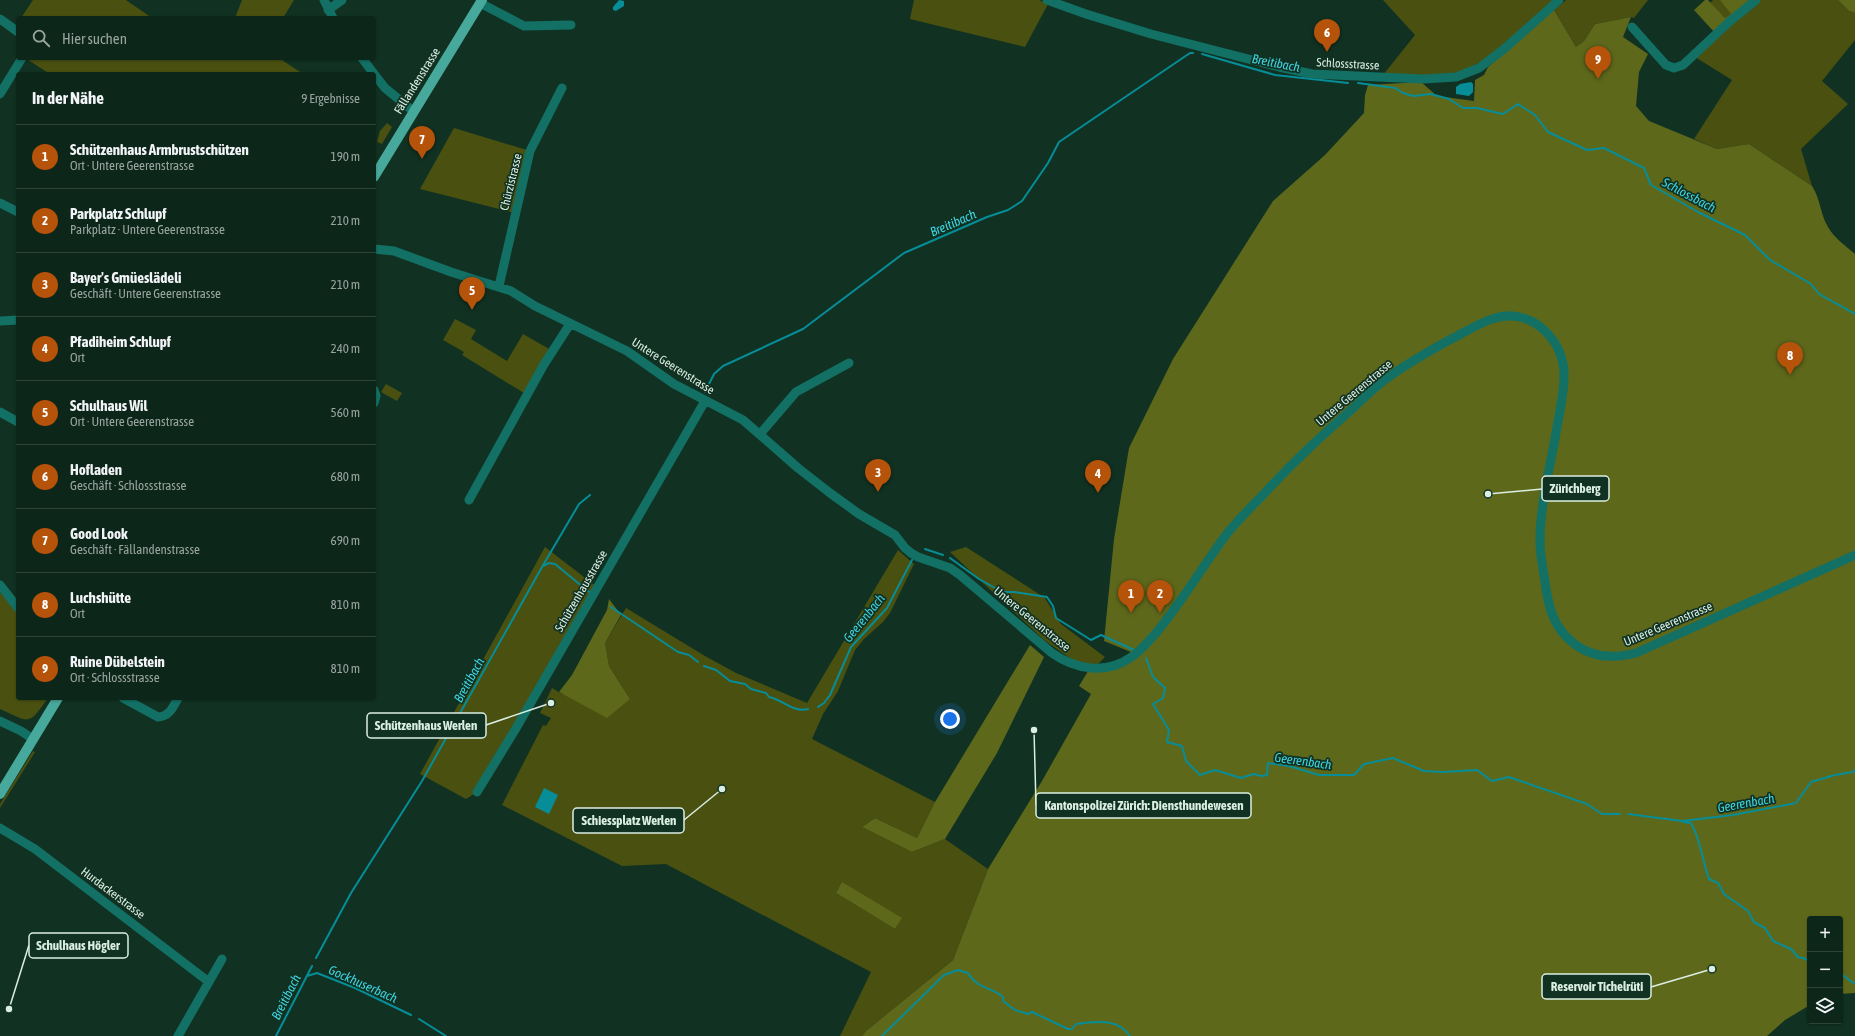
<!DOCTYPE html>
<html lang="de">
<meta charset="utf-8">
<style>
:root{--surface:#0d261a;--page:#162e23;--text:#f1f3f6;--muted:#9aa5a2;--line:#2d4339;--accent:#b45309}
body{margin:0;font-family:"Asap Condensed",sans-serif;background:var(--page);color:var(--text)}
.controls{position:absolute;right:12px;bottom:12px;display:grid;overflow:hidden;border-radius:4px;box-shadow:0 1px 3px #0004}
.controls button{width:36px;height:36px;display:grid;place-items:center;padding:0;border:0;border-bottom:1px solid var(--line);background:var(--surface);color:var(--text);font:20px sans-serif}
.you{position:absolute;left:950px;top:719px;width:14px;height:14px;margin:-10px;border:3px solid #fff;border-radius:50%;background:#1a73e8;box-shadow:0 0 0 6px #1a73e833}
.badge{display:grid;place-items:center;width:26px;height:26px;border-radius:50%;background:var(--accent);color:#fff;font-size:13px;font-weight:700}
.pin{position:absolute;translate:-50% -33px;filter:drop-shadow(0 1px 2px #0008)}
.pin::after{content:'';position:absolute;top:21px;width:14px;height:12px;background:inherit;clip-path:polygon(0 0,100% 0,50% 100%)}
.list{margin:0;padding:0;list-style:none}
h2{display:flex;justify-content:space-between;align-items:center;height:52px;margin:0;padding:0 16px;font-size:17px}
h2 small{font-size:13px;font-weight:400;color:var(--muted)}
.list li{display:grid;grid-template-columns:26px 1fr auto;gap:12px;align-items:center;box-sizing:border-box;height:64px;padding:0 16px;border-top:1px solid var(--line)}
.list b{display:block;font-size:15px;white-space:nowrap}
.list p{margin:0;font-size:13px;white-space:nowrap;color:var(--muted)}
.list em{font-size:13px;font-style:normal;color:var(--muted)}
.icon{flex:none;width:22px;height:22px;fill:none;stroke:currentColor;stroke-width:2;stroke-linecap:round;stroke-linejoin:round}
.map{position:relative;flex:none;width:1855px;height:1036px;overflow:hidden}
.search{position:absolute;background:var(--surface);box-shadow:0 1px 3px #0004;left:16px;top:16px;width:360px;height:44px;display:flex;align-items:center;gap:10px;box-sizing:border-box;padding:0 14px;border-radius:4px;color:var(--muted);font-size:15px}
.panel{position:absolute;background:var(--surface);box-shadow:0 1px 3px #0004;left:16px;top:72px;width:360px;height:628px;border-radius:4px}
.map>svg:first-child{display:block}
.green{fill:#495010;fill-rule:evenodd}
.forest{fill:#5e681b}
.water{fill:#068d98}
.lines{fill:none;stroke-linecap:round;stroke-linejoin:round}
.stream{stroke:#068d98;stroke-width:2}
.minor{stroke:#127065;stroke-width:9}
.major{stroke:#47a99b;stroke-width:10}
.labels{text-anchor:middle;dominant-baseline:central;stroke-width:3.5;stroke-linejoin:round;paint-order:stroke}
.street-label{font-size:12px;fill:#dbeee3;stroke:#113222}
.water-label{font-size:13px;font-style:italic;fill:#3fd5e4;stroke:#113222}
.leader{fill:none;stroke:#dbeee3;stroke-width:1.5}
.callout-dot{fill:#dbeee3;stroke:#113222;stroke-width:1.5}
.callout{fill:#113222;stroke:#dbeee3;stroke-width:1.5}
.callout-label{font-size:13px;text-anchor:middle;font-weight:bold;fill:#dbeee3}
</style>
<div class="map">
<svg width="1855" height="1036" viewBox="0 0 1855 1036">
<rect width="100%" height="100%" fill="#113222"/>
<path class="green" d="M33,0h93l26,18h-131z
M242,0h52l-11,18h-48z
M914,0h125l9,4 -23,43 -115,-28z
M1383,0h172c-31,27 -71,71 -113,77 -17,2 -41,-1 -59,-2l32,-40z
M1566,0h82l-14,18 -3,-1 -36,7 -11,17 -8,6 -22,-37z
M1713,0h23l-4,14 -7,4 -15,-15z
M1756,0h82l11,11 6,2v27l-33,41 26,23 -47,45 11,37 -63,-42 -32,5 -23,-10 38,-59 -37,-23z
M25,58h254l24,16h-253z
M387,123l5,4 -10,17 -5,-2 3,-11z
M454,128l76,23 -15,62 -95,-24z
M455,319l21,11 -5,9 36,22 16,-27 28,16 -27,43 -62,-38 2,-3 -21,-12z
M386,384l16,9 -5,8 -16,-9z
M545,547l52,40 -120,205 -11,7 -46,-25z
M966,547l79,51 16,26 44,33 -9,9 -22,-5 -30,-21 -94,-88z
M898,550l16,14 -24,49 -7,9 -19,17 -9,11 -17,41 -15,23 -11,25 123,63 -18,36 -42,-20 -13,9 50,25 33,-13 43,30 -35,91 -87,71 -4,5h-22l31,-64 -205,-108 -44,2 -120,-61 41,-80 3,1 5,-8 -11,-5 12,-25 10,6 68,5 -21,-33 -4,-23 21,-35 79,48 31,17 71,30zM842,883l59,36 -6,10 -59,-36z
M0,592l18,22v84h30c-20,28 -17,25 -48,11z
M33,751l2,1 -35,56v-4z"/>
<path class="forest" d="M1705,0h3l17,18 6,-4 -11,-14h36l-40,34 -22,-24z
M1838,0h17v13l-6,-2z
M1554,10l22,37 8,-6 11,-17 36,-7 -8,20 25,17 -9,18 -3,34 13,15 68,28 32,-5 63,42c9,14 8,28 16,41 6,11 18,19 27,27v739l-15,1v-75h-30v86l-25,15 -18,16h-905l4,-5 87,-71 35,-91 54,-88 49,-87 -12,-8 11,-18 29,-8 12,-8 -27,-11 10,-102 15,-91 44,-89 100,-158 52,-46 39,-42 1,-18 3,-10 53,-3 16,14 37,5 1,-21 9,-5 4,-8z
M609,599l12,16 -16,28 4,23 21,33 -23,19 -48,-26 13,-17 35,-65z
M1030,645l14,12 -47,96 -52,86 -33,13 -50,-25 13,-9 42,20 18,-36z
M842,882l60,36 -7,11 -59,-36z"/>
<path class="water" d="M619,0l5,1v5l-8,5 -3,-1v-3z
M1471,82l2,2v8l-4,4 -13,-2v-7l4,-3z
M544,788l14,7 -9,19 -14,-7z"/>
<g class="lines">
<path class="stream" d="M1202,54l73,21 73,8
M1358,83l37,5 8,5 10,3 18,-2 18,5 14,9h14l26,6 15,-10 17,11 13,17 39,18 17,-2 40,20 7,17 47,27 47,23 25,25 41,24 8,10 36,20
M705,392l9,-18 9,-8 80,-37 101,-76 83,-36 21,-7 14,-9 26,-38 11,-21 131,-89h3
M925,549l18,6
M950,558l29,21 23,13h12l33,5 6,9 3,12 35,22 10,-5 33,15
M543,566l6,-3 6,1 34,28
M611,607l67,45 11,3 9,7
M1146,658l7,19 12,11 -2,10 -10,6 16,26 -2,12 15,4 4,15 14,14 15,-5 26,8 13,-4 7,2 6,-1 1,-12 21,3 30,9h35l10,-11 29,-6 31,13 19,1 34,-2 15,11 17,-4 78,27 15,10h18
M704,666l12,4 14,11 15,3 6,5 15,4 3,4c13,2 24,16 39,12
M818,707l6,-4 6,-8 21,-48 36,-39 25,-48
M1628,814l54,7 51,-6 63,-12 15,-21 24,-7 18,-3 2,-2
M1683,822l8,1c10,17 11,37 18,56l9,4 6,11 24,17 6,11 11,6 8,13 18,8 7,8 8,2 4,4
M316,958l35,-65 71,-112 120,-214 37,-63 11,-9
M1840,973l12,9 3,1
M307,976l10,-3 38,15 56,27
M419,1019l27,17
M276,1036l36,-70
M882,1036l62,-61 14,-5 10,3c10,17 23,13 35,24v4l12,9 13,4 4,-2 36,17h4l4,-5c18,-2 42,-7 54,12"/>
<path class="minor" d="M324,0l9,18
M1047,0l39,14 65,20 128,33 33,7 111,5 33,-2 23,-9 25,-19 55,-49
M480,3l44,23 47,-1
M328,10l14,-10
M0,19l18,13
M1632,27l34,38 8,3 9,-3 46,-43 27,-22
M362,58l12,16
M374,74l11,14 28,23
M0,94l22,-36
M0,203l18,9
M374,249l20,2 57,21 60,19 24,15 92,45 47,33 69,36 55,48 32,25 29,21 36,21 10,13 6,5 7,4 32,11 10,7 92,78c23,16 53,22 78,5 10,-6 18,-16 26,-25 26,-31 46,-66 70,-98 10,-13 23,-26 35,-38 28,-31 59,-60 90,-87 12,-11 23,-22 35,-31 21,-16 45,-29 67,-41 14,-7 28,-16 42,-20 37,-11 70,23 69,58 0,17 -4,34 -7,51 -6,37 -17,76 -17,114 0,14 3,27 5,41 3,23 8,45 27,60 19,16 41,17 64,11l219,-98
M499,286l31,-135 32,-63
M0,321l18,-1
M374,390l2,6 -2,7
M0,412l18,10
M760,434l36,-42 53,-29
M469,500l74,-134 27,-42
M0,585l18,23
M123,698l35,19c12,-1 15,-10 20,-19
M0,721l21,10 12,8
M477,792l38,-62 190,-329
M0,828l35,21 174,133
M178,1036l44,-77"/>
<path class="major" d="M374,177l108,-177
M0,794l58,-96"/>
</g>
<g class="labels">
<g class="street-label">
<text transform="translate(1348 64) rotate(3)">Schlossstrasse</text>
<text transform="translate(417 81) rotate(-58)">Fällandenstrasse</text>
<text transform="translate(511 182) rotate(-76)">Chürzistrasse</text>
<text transform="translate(673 366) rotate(32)">Untere Geerenstrasse</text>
<text transform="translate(1354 393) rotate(-40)">Untere Geerenstrasse</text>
<text transform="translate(581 591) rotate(-60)">Schützenhausstrasse</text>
<text transform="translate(1032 619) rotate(39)">Untere Geerenstrasse</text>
<text transform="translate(1668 624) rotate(-23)">Untere Geerenstrasse</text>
<text transform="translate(113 893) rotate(37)">Hurdackerstrasse</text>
</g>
<g class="water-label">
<text transform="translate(1276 63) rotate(11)">Breitibach</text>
<text transform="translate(1689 195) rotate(28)">Schlossbach</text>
<text transform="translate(953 223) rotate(-23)">Breitibach</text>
<text transform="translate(864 618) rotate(-51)">Geerenbach</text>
<text transform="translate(469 680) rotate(-61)">Breitibach</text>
<text transform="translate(1303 761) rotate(8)">Geerenbach</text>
<text transform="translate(1746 803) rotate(-10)">Geerenbach</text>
<text transform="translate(363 984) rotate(24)">Gockhuserbach</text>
<text transform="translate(286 997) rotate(-63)">Breitibach</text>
</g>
</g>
<path class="leader" d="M1488 494L1542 489M551 703L486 725M1034 730L1036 805M722 789L684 820M9 1009L29 945M1712 969L1651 987"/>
<g class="callout-dot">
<circle cx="1488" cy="494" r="4"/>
<circle cx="551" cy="703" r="4"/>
<circle cx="1034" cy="730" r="4"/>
<circle cx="722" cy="789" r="4"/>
<circle cx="9" cy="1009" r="4"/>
<circle cx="1712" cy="969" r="4"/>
</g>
<g class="callout">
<rect x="1542" y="476" width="67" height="25" rx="4"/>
<rect x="367" y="713" width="119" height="25" rx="4"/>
<rect x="1036" y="793" width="215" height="25" rx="4"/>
<rect x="573" y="808" width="111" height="25" rx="4"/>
<rect x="29" y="933" width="99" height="25" rx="4"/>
<rect x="1542" y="974" width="109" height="25" rx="4"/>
</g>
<g class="callout-label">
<text x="1575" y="493">Zürichberg</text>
<text x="426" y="730">Schützenhaus Werlen</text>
<text x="1144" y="810">Kantonspolizei Zürich: Diensthundewesen</text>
<text x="629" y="825">Schiessplatz Werlen</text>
<text x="78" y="950">Schulhaus Högler</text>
<text x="1597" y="991">Reservoir Tichelrüti</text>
</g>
</svg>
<div class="controls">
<button>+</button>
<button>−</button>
<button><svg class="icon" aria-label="layers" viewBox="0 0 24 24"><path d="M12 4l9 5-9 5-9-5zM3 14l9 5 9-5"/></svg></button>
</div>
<div class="you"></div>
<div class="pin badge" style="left:1131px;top:613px">1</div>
<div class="pin badge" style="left:1160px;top:613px">2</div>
<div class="pin badge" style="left:878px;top:492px">3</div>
<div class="pin badge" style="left:1098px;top:493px">4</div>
<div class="pin badge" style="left:472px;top:310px">5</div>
<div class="pin badge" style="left:1327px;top:52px">6</div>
<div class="pin badge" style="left:422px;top:159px">7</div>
<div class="pin badge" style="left:1790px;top:375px">8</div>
<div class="pin badge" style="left:1598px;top:79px">9</div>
<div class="search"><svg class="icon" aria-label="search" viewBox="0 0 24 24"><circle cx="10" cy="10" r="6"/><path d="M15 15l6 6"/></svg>Hier suchen</div>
<section class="panel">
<h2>In der Nähe<small>9 Ergebnisse</small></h2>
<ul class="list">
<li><span class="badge">1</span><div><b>Schützenhaus Armbrustschützen</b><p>Ort · Untere Geerenstrasse</p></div><em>190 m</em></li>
<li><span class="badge">2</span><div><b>Parkplatz Schlupf</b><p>Parkplatz · Untere Geerenstrasse</p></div><em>210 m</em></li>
<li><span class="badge">3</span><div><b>Bayer's Gmüeslädeli</b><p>Geschäft · Untere Geerenstrasse</p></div><em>210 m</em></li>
<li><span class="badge">4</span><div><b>Pfadiheim Schlupf</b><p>Ort</p></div><em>240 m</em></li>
<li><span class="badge">5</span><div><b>Schulhaus Wil</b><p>Ort · Untere Geerenstrasse</p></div><em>560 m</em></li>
<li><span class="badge">6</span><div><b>Hofladen</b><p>Geschäft · Schlossstrasse</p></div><em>680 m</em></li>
<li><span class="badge">7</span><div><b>Good Look</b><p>Geschäft · Fällandenstrasse</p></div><em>690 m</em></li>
<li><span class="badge">8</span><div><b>Luchshütte</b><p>Ort</p></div><em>810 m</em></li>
<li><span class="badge">9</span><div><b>Ruine Dübelstein</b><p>Ort · Schlossstrasse</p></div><em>810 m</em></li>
</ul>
</section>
</div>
